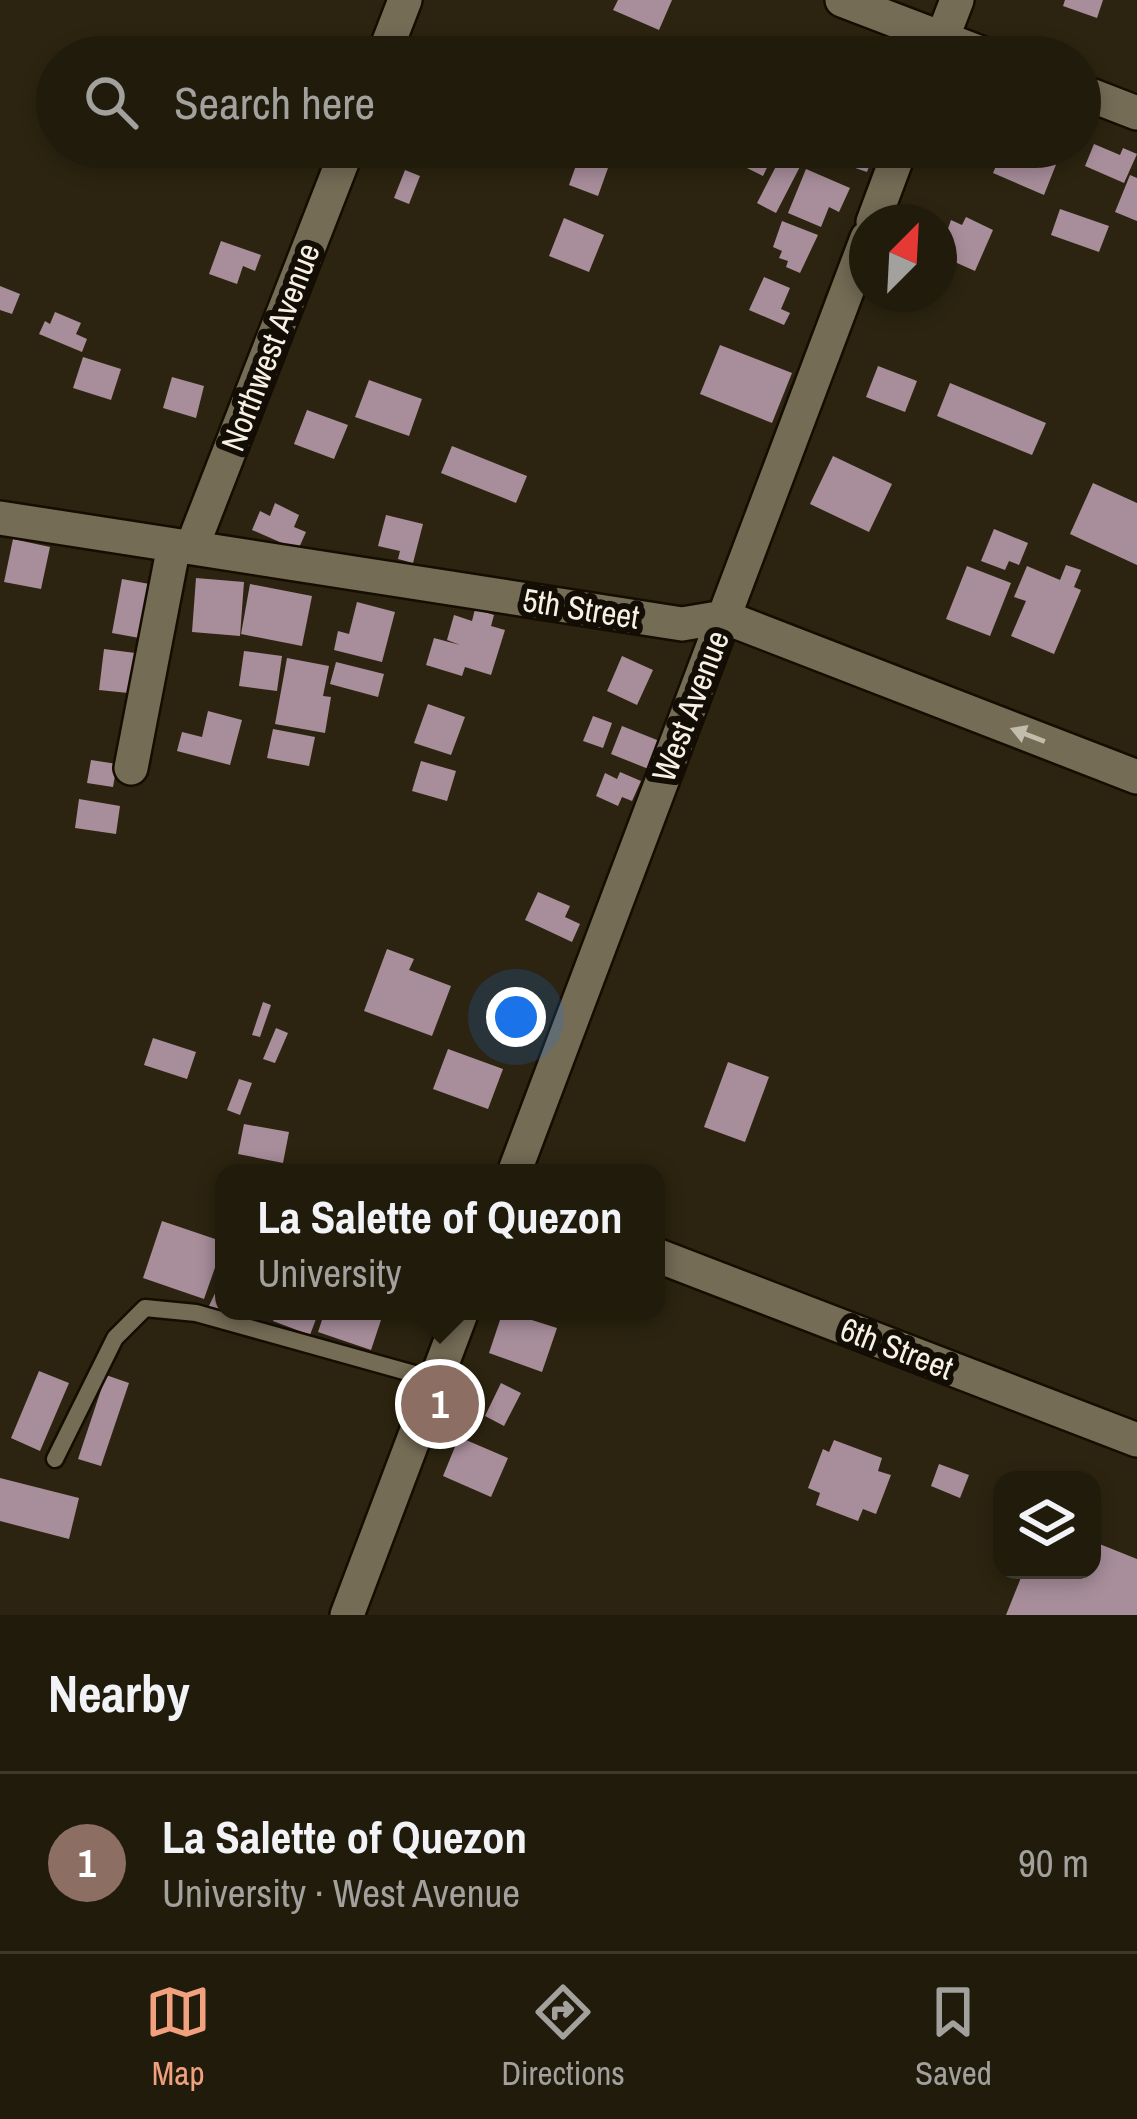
<!DOCTYPE html>
<meta charset="utf-8">
<style>
:root{--surface:#211b0c;--page:#292415;--text:#f1f3f6;--muted:#a2a19d;--line:#3e392d;--accent:#f1a17d}
body{margin:0;font-family:"Archivo Narrow",sans-serif;background:var(--page);color:var(--text)}
.controls{position:absolute;right:36px;bottom:36px;display:grid;overflow:hidden;border-radius:24px;box-shadow:0 6px 18px #0003}
.controls button{width:108px;height:108px;display:grid;place-items:center;padding:0;border:0;border-bottom:3px solid var(--line);background:var(--surface);color:var(--text);font:60px sans-serif}
.compass{position:absolute;left:849px;top:204px;width:108px;height:108px;border-radius:50%;background:var(--surface);box-shadow:0 6px 18px #0003;rotate:24deg}
.you{position:absolute;left:516px;top:1017px;width:42px;height:42px;margin:-30px;border:9px solid #fff;border-radius:50%;background:#1a73e8;box-shadow:0 0 0 18px #1a73e833}
.badge{display:grid;place-items:center;width:78px;height:78px;border-radius:50%;background:var(--accent);color:#fff;font-size:39px;font-weight:700}
.pin{position:absolute;translate:-50% -50%;border:6px solid #fff;box-shadow:0 3px 12px #0006}
.popup{position:absolute;left:215px;top:1164px;width:450px;height:156px;box-sizing:border-box;display:grid;place-content:center;border-radius:24px;background:var(--surface);filter:drop-shadow(0 3px 9px #0005);font-size:39px;white-space:nowrap;color:var(--muted)}
.popup b{font-size:45px;color:var(--text)}
.popup::after{content:'';position:absolute;left:50%;top:100%;margin-left:-24px;border:24px solid transparent;border-top-color:var(--surface)}
.list{margin:0;padding:0;list-style:none}
h2{display:flex;justify-content:space-between;align-items:center;height:156px;margin:0;padding:0 48px;font-size:51px}
h2 small{font-size:39px;font-weight:400;color:var(--muted)}
.list li{display:grid;grid-template-columns:78px 1fr auto;gap:36px;align-items:center;box-sizing:border-box;height:180px;padding:0 48px;border-top:3px solid var(--line)}
.list b{display:block;font-size:45px;white-space:nowrap}
.list p{margin:0;font-size:39px;white-space:nowrap;color:var(--muted)}
.list em{font-size:39px;font-style:normal;color:var(--muted)}
.icon{flex:none;width:66px;height:66px;fill:none;stroke:currentColor;stroke-width:2;stroke-linecap:round;stroke-linejoin:round}
.map{position:relative;flex:none;width:1137px;height:1615px;overflow:hidden}
.search{position:absolute;background:var(--surface);box-shadow:0 6px 18px #0003;left:36px;right:36px;top:36px;height:132px;display:flex;align-items:center;gap:30px;box-sizing:border-box;padding:0 42px;border-radius:66px;color:var(--muted);font-size:45px}
.sheet{height:336px;background:var(--surface)}
nav{display:flex;justify-content:space-around;align-items:center;box-sizing:border-box;height:168px;border-top:3px solid var(--line);background:var(--surface);font-size:33px;color:var(--muted)}
nav a{display:grid;justify-items:center;gap:6px}
nav .on{color:var(--accent)}
.map>svg:first-child{display:block}
.building{fill:#a88e9b}
.lines{fill:none;stroke-linecap:round;stroke-linejoin:round}
.lane-casing{stroke:#150d00;stroke-width:21}
.street-casing{stroke:#150d00;stroke-width:38}
.lane{stroke:#756c56;stroke-width:16}
.street{stroke:#756c56;stroke-width:33}
.oneway{fill:#c2bcab}
.labels{text-anchor:middle;dominant-baseline:central;stroke-width:12;stroke-linejoin:round;paint-order:stroke}
.street-label{font-size:33px;fill:#f6f1e4;stroke:#120e06}
</style>
<div class="map">
<svg width="1137" height="1615" viewBox="0 0 1137 1615">
<rect width="100%" height="100%" fill="#2c2410"/>
<path class="building" d="M618,0h54l-13,30 -46,-20z
M1065,0h38l-6,18 -34,-12z
M1094,144l26,11 3,-7 14,6 -13,29 -39,-17z
M112,147h80l-4,10 -17,-6 -5,17z
M753,147l22,4 -12,25 -20,-10z
M786,147l19,10 -29,56 -19,-10z
M820,147h56l-9,25 -50,-17z
M1004,147h37l18,10 -15,38 -51,-22z
M579,157l29,11 -10,28 -29,-11z
M806,169l44,19 -11,24 -10,-5 -8,20 -33,-14z
M405,170l15,6 -11,28 -15,-6z
M1130,175l7,3v43l-22,-9z
M1060,209l49,17 -10,26 -48,-17z
M966,217l27,13 -18,41 -36,-16 12,-35 11,5z
M564,218l40,17 -15,37 -40,-16z
M782,221l36,14 -18,38 -14,-6 2,-6 -9,-3 3,-7 -9,-4z
M221,241l40,14 -6,16 -12,-5 -6,18 -28,-10z
M764,277l26,11 -9,21 9,4 -6,12 -35,-15z
M0,286l20,8 -8,20 -12,-4z
M55,312l26,11 -5,11 11,5 -5,13 -43,-18 6,-13 5,3z
M720,345l72,28 -20,50 -72,-29z
M83,357l38,12 -10,31 -38,-12z
M878,366l39,15 -12,31 -39,-15z
M172,377l32,9 -8,32 -33,-10z
M369,380l53,19 -13,37 -54,-19z
M950,383l96,40 -14,32 -95,-39z
M307,410l41,15 -14,34 -40,-15z
M452,446l75,30 -11,27 -75,-30z
M833,456l59,28 -23,48 -59,-28z
M1093,483l44,20v62l-67,-31z
M275,503l24,12 -5,12 12,5 -8,18 -46,-20 8,-19 10,5z
M386,515l37,9 -10,39 -15,-4 2,-8 -22,-5z
M994,529l34,14 -9,22 -10,-4 -4,9 -24,-9z
M13,539l37,8 -9,42 -37,-7z
M1066,565l15,5 -7,17 7,3 -27,64 -43,-18 15,-35 -12,-4 13,-31 33,14z
M967,566l44,17 -21,53 -44,-17z
M196,578l48,4 -4,54 -48,-4z
M122,579l33,6 -10,54 -33,-6z
M250,584l62,12 -10,50 -61,-12z
M357,602l38,10 -13,50 -48,-12 4,-19 11,3z
M475,609l19,6 -3,11 14,4 -14,45 -26,-8 -3,9 -36,-11 8,-27 26,7 -13,-5 7,-25 18,6z
M104,649l39,5 -5,40 -39,-4z
M244,651l38,5 -5,35 -38,-5z
M622,656l31,14 -16,35 -30,-14z
M287,658l42,8 -6,30 8,1 -6,36 -50,-9z
M336,662l48,12 -6,23 -48,-13z
M428,704l37,13 -14,38 -37,-12z
M208,711l34,9 -12,45 -53,-14 5,-19 20,5z
M593,716l19,7 -9,25 -20,-7z
M622,726l40,16 -11,28 -40,-16z
M273,729l42,8 -6,29 -42,-8z
M91,760l26,4 -4,23 -26,-4z
M421,761l35,10 -9,30 -35,-10z
M620,772l21,9 -9,20 -10,-4 -4,9 -22,-10 9,-23 12,6z
M79,799l41,7 -4,28 -41,-6z
M538,892l32,14 -5,11 15,7 -8,18 -47,-22z
M387,949l27,10 -5,11 42,16 -19,50 -68,-25z
M263,1002l8,3 -11,32 -8,-2z
M276,1028l12,5 -13,30 -12,-4z
M153,1038l43,14 -9,27 -43,-14z
M448,1049l55,20 -15,40 -55,-20z
M728,1062l41,15 -24,65 -41,-15z
M239,1079l13,4 -12,32 -13,-5z
M244,1124l45,8 -6,31 -45,-9z
M162,1221l62,21 -20,57 -61,-21z
M218,1287l6,2v22h24l-5,12 -35,-15z
M277,1311h42l-9,24 -37,-14z
M325,1311h59l-13,39 -53,-18z
M503,1311l54,17 -15,44 -53,-19z
M39,1371l30,12 -29,68 -29,-13z
M106,1375l23,8 -28,83 -23,-7z
M501,1383l20,10 -17,33 -19,-10z
M459,1437l49,21 -17,39 -48,-21z
M834,1440l48,18 -4,13 13,4 -15,39 -13,-5 -5,12 -42,-16 4,-12 -12,-5 15,-39 6,3z
M939,1464l30,11 -9,23 -29,-12z
M0,1478l79,20 -10,41 -69,-18z
M1092,1541l45,18v56h-131l18,-45h68z"/>
<g class="lines">
<defs>
<path id="lane" d="M55,1459l60,-121 30,-30 51,5 240,67"/>
<path id="street" d="M842,0l149,57
M383,57l22,-57
M935,57l22,-57
M1080,91l57,22
M873,222l28,-75
M0,518l682,106 42,-7 413,160
M192,547l156,-400
M131,768l43,-223
M514,1173l353,-935
M656,1255l481,185
M347,1615l115,-304"/>
</defs>
<use href="#lane" class="lane-casing"/>
<use href="#street" class="street-casing"/>
<use href="#lane" class="lane"/>
<use href="#street" class="street"/>
</g>
<defs><path id="oneway-solid" d="M-6-.8H1V-3.2L6.5 0L1 3.2V.8H-6Z" transform="scale(3)"/></defs>
<use class="oneway" href="#oneway-solid" transform="translate(1028 735) rotate(-159)"/>
<g class="labels">
<g class="street-label">
<text transform="translate(270 347) rotate(-69)">Northwest Avenue</text>
<text transform="translate(581 608) rotate(9)">5th Street</text>
<text transform="translate(690 706) rotate(-69)">West Avenue</text>
<text transform="translate(897 1348) rotate(21)">6th Street</text>
</g>
</g>
</svg>
<div class="controls">
<button><svg class="icon" aria-label="layers" viewBox="0 0 24 24"><path d="M12 4l9 5-9 5-9-5zM3 14l9 5 9-5"/></svg></button>
</div>
<svg class="compass" viewBox="-18 -18 36 36"><path d="M0-13l5 13h-10z" fill="#e53935"/><path d="M0 13l5-13h-10z" fill="#a2a19d"/></svg>
<div class="you"></div>
<div class="pin badge" style="left:440px;top:1404px;background:#8d6e63">1</div>
<div class="popup"><b>La Salette of Quezon</b>University</div>
<div class="search"><svg class="icon" aria-label="search" viewBox="0 0 24 24"><circle cx="10" cy="10" r="6"/><path d="M15 15l6 6"/></svg>Search here</div>
</div>
<section class="sheet">
<h2>Nearby<small></small></h2>
<ul class="list">
<li><span class="badge" style="background:#8d6e63">1</span><div><b>La Salette of Quezon</b><p>University · West Avenue</p></div><em>90 m</em></li>
</ul>
</section>
<nav>
<a class="on"><svg class="icon" aria-label="map" viewBox="0 0 24 24"><path d="M3 6l6-2 6 2 6-2v14l-6 2-6-2-6 2zM9 4v14M15 6v14"/></svg>Map</a>
<a><svg class="icon" aria-label="directions" viewBox="0 0 24 24"><path d="M12 3l9 9-9 9-9-9zM9 14v-3h6M13 9l2 2-2 2"/></svg>Directions</a>
<a><svg class="icon" aria-label="saved" viewBox="0 0 24 24"><path d="M7 4h10v16l-5-4-5 4z"/></svg>Saved</a>
</nav>
